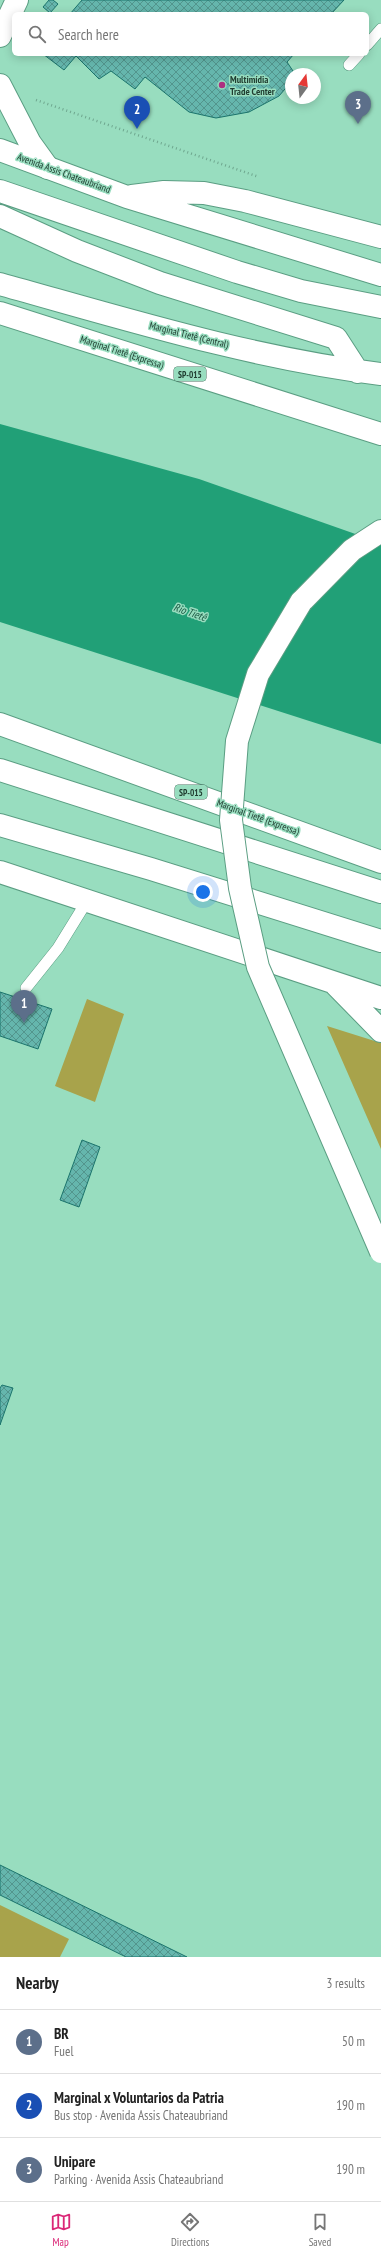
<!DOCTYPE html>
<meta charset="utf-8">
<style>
:root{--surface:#fff;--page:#f6f6f6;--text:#222;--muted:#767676;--line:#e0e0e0;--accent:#db2777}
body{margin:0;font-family:"PT Sans Narrow",sans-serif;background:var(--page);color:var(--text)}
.compass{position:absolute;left:285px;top:68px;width:36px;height:36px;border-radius:50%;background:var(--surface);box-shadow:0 2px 10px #0003;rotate:15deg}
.you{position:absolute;left:203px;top:892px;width:14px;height:14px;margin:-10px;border:3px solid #fff;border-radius:50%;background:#1a73e8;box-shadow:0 0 0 6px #1a73e833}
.badge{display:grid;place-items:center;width:26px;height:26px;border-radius:50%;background:var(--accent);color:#fff;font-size:13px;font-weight:700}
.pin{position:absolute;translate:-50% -33px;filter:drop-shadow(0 1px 2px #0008)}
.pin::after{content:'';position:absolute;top:21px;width:14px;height:12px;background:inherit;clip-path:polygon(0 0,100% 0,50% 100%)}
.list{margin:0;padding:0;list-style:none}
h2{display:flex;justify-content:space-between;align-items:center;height:52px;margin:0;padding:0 16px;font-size:17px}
h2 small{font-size:13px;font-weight:400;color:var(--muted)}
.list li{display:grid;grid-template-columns:26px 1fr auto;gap:12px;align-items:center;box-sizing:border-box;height:64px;padding:0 16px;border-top:1px solid var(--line)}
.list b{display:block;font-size:15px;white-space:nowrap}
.list p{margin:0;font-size:13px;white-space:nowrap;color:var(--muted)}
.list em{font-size:13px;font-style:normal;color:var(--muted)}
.icon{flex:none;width:22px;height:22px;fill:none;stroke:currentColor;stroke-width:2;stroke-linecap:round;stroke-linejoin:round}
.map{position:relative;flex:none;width:381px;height:1957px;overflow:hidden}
.search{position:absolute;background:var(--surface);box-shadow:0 2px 10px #0003;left:12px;right:12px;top:12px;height:44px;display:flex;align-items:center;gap:10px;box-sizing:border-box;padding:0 14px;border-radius:6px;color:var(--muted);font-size:15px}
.sheet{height:244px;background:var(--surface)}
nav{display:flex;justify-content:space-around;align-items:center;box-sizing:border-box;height:56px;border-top:1px solid var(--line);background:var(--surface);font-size:11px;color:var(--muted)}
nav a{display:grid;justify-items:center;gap:2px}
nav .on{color:var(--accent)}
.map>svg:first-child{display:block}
.grass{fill:#a8a34b}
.water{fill:#21a077}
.building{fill:url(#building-cross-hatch);stroke:#1b746c}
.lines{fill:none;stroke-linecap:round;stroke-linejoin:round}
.lane-casing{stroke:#5b9e83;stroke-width:12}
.secondary-casing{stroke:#5b9e83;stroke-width:24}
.highway-casing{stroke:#5b9e83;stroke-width:24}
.path{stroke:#6fa78f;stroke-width:2.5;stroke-dasharray:1 3;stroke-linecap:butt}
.lane{stroke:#fff;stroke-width:11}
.secondary{stroke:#fff;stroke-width:22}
.highway{stroke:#fff;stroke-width:22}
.highway-bridge-casing{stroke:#5b9e83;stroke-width:24;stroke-linecap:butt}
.highway-bridge{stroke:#fff;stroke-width:22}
.poi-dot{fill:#ad3080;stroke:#98ddbf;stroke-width:1.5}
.labels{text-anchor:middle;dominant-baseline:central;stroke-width:3;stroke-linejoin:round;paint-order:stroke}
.shield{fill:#98ddbf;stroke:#446d5c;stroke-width:1}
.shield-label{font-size:9px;font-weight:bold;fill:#203d31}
.poi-label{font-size:10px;font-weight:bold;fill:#203d31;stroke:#98ddbf;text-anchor:start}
.street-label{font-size:10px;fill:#203d31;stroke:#98ddbf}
.water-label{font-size:11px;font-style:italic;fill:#185641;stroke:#98ddbf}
</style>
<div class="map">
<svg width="381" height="1957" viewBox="0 0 381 1957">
<defs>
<pattern id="building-cross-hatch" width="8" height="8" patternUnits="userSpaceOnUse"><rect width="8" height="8" fill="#65b6ad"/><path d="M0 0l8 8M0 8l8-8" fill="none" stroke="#53958d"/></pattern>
</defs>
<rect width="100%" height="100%" fill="#98ddbf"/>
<path class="grass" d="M87,999l37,15 -29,88 -40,-16z
M327,1026l54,17v106z
M0,1905l69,34 -9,18h-60z"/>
<path class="water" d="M0,424l199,55 182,64v201l-381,-122z"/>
<path class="building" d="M49,0h4l5,4 -8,9 -7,-6z
M82,0h262l-13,14h-261z
M43,54h251l-7,8 8,12h-4v8l-12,14 -30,16 -33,6 -27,-6 -44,-35 -10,12 -24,-18 -12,8 -23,-23 -12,14z
M0,992l52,17 -14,40 -38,-13z
M82,1140l18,7 -21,60 -19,-7z
M2,1385l11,3 -13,37v-37z
M0,1865l187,92h-61l-126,-62z"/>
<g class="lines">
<defs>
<path id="lane" d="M367,45l14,-16
M349,65l10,-11
M26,988l32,-40 29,-47"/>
<path id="secondary" d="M0,36l17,-36
M0,85l30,58 18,25"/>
<path id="highway" d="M0,150l127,47 254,78
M0,191l237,81 64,19 80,16
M132,196l32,-4 40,1 41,8 136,36
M0,216l77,35 83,32 176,55 22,34
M0,284c126,35 251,74 381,90
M0,313l381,121
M301,602l51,-52 29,-19
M0,724l381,138
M0,770l381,122
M0,825l151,44 230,72
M0,872l381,126
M336,985l45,46"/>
</defs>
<use href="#lane" class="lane-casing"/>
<use href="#secondary" class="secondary-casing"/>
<use href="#highway" class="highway-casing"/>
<path class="path" d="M36,100l223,77"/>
<use href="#lane" class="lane"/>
<use href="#secondary" class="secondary"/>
<use href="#highway" class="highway"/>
<defs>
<path id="highway-bridge" d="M301,602l-43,72 -21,67 -6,79 9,68 18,79 123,285"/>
</defs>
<use href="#highway-bridge" class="highway-bridge-casing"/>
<use href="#highway-bridge" class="highway-bridge"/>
</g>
<circle class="poi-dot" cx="222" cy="85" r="4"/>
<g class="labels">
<g class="shield">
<rect x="174" y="367" width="32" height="14" rx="3"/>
<rect x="175" y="785" width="32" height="14" rx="3"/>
</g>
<g class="shield-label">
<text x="190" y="374">SP-015</text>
<text x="191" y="792">SP-015</text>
</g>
<g class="poi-label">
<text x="230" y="79">Multimídia<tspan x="230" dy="12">Trade Center</tspan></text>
</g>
<g class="street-label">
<text transform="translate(64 173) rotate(20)">Avenida Assis Chateaubriand</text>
<text transform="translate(189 335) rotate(14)">Marginal Tietê (Central)</text>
<text transform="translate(122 352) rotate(18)">Marginal Tietê (Expressa)</text>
<text transform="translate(258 817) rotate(20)">Marginal Tietê (Expressa)</text>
</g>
<g class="water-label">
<text transform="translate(190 612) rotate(19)">Rio Tietê</text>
</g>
</g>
</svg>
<svg class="compass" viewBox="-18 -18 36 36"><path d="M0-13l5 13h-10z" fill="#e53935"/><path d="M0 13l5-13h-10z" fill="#767676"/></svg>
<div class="you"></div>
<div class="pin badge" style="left:24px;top:1023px;background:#5c6f8a">1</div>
<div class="pin badge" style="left:137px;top:129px;background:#1a4fb4">2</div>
<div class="pin badge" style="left:358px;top:124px;background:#5c6f8a">3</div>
<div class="search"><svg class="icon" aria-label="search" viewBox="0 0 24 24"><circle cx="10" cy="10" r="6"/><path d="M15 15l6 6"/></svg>Search here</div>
</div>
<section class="sheet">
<h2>Nearby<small>3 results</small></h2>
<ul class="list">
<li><span class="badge" style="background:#5c6f8a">1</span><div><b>BR</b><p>Fuel</p></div><em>50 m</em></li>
<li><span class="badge" style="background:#1a4fb4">2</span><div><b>Marginal x Voluntarios da Patria</b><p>Bus stop · Avenida Assis Chateaubriand</p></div><em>190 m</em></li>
<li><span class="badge" style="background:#5c6f8a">3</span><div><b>Unipare</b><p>Parking · Avenida Assis Chateaubriand</p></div><em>190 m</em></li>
</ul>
</section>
<nav>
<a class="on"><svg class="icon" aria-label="map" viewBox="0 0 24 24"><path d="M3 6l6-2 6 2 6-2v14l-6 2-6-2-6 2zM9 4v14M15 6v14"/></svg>Map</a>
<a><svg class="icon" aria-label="directions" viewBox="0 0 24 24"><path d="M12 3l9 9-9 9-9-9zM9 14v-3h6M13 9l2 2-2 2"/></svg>Directions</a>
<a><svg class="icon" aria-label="saved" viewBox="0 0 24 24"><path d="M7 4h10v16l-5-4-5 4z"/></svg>Saved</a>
</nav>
